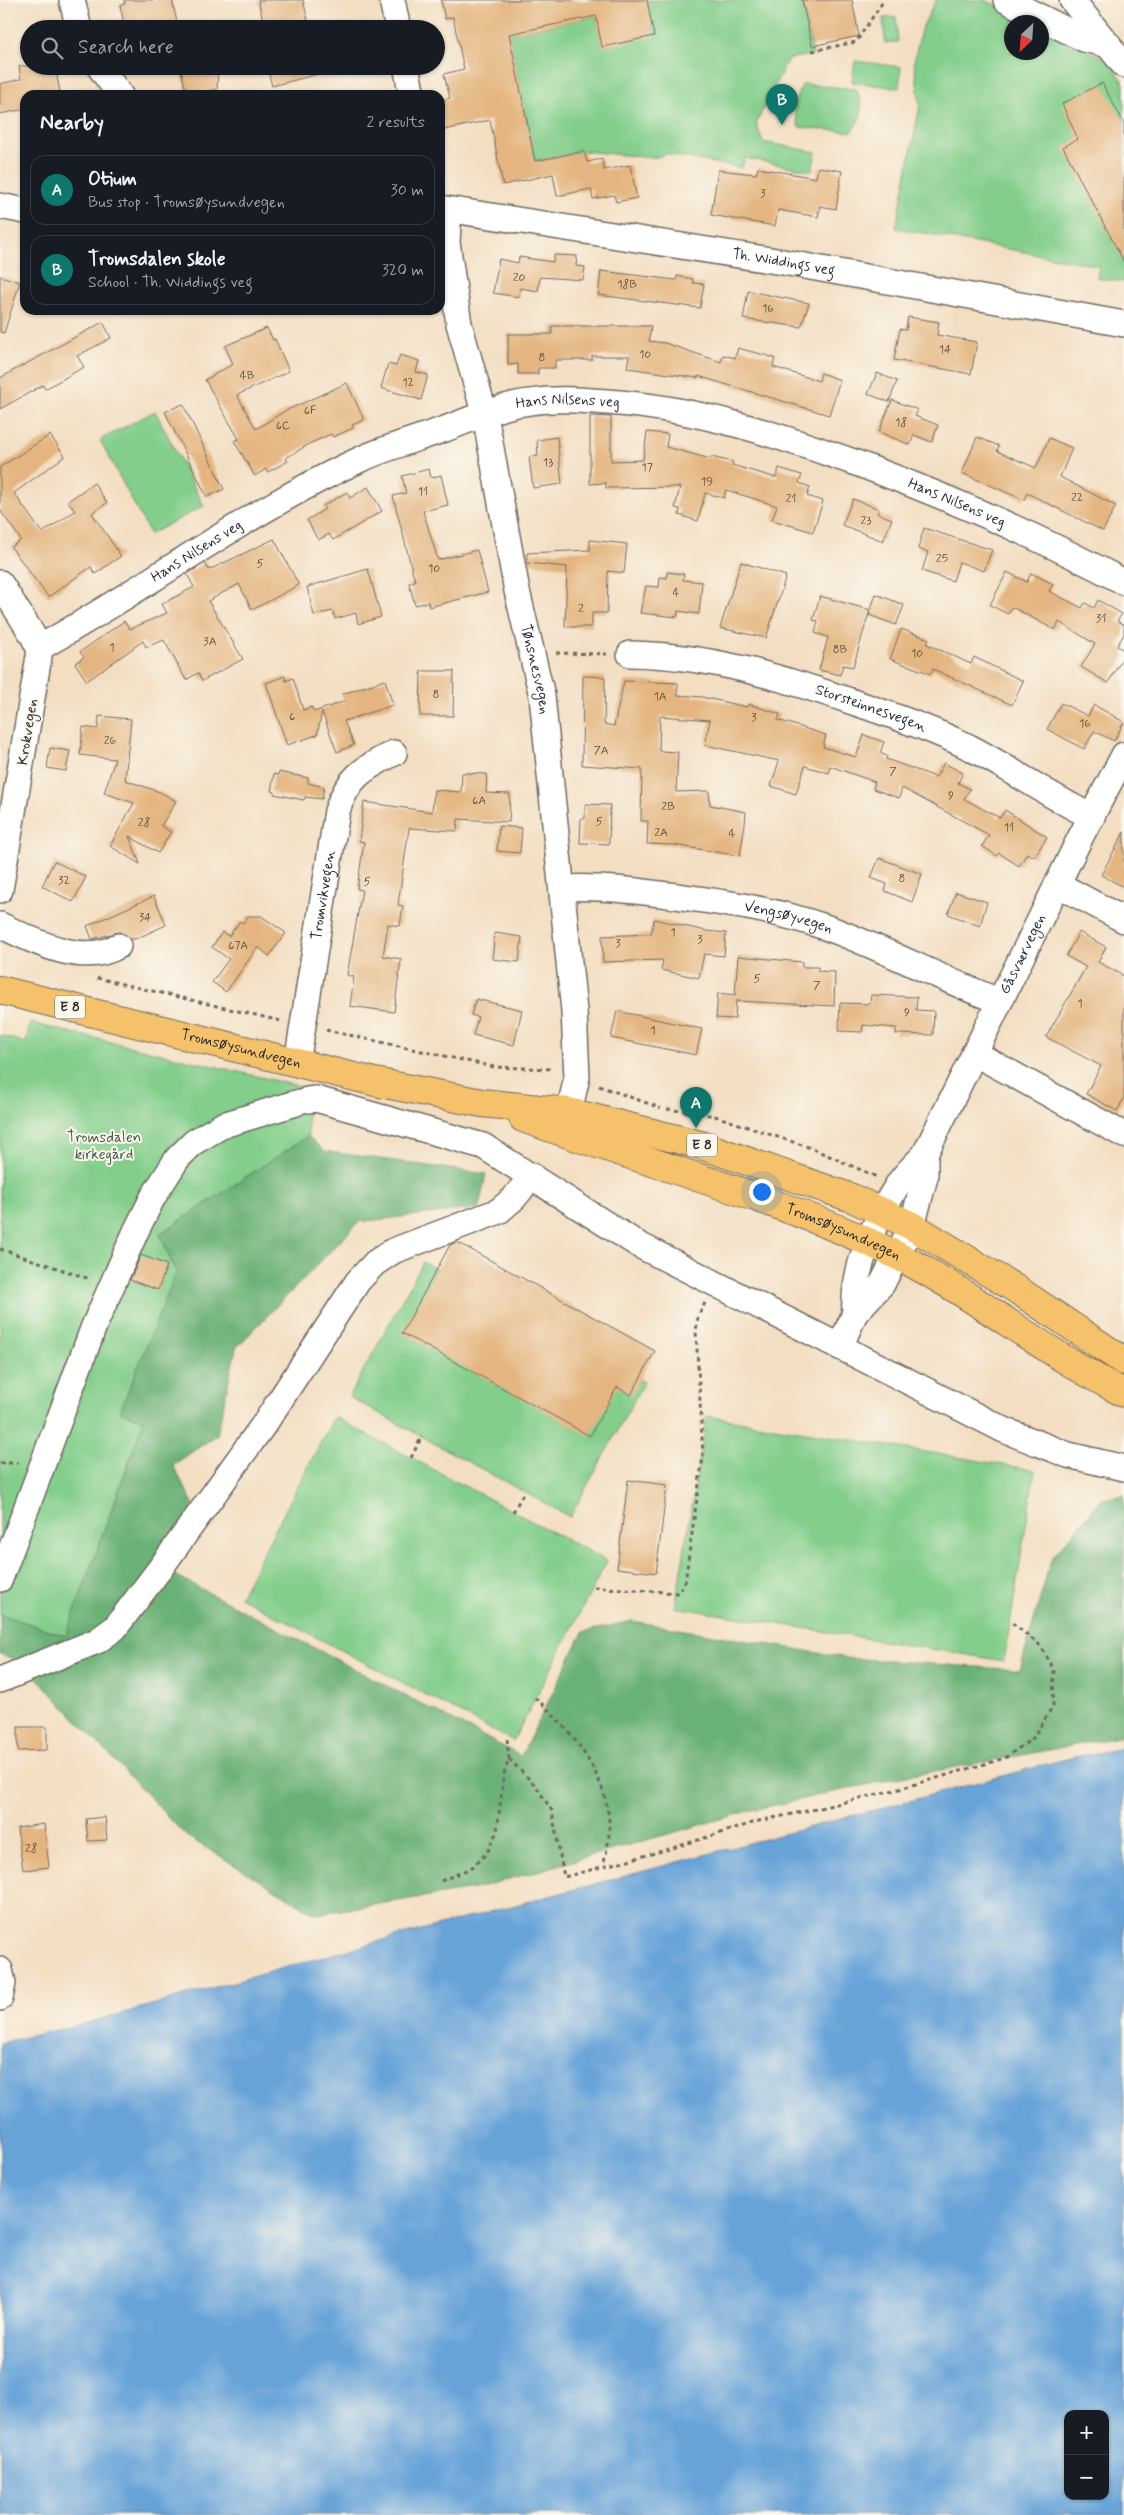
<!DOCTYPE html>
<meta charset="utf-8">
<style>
:root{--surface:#171b24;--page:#242831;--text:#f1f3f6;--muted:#9ea1a6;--line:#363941;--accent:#0f766e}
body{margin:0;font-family:Mynerve,sans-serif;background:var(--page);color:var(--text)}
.controls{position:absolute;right:15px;bottom:15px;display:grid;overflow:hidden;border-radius:10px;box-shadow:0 1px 4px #0004}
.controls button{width:45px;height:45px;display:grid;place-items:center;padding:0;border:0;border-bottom:1px solid var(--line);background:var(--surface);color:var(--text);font:25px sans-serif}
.compass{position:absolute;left:1004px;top:15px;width:45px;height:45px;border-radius:50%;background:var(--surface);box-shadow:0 1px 4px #0004;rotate:205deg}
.you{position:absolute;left:761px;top:1191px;width:18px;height:18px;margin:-12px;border:4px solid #fff;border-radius:50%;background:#1a73e8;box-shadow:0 0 0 8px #1a73e833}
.badge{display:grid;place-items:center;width:32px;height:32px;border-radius:50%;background:var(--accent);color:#fff;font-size:16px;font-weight:700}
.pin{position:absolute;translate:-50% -41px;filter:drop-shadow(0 1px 2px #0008)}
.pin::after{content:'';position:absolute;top:26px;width:18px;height:15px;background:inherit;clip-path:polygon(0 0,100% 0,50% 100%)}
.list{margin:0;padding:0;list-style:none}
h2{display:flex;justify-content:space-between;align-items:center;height:65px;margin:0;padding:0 20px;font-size:21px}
h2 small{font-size:16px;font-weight:400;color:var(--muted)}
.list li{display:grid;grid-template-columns:32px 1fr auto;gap:15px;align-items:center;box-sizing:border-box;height:70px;margin:0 10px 10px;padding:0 10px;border:1px solid var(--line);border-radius:15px}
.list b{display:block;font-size:19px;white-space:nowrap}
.list p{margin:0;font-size:16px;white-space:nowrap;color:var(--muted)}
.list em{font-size:16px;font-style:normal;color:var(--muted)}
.icon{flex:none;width:28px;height:28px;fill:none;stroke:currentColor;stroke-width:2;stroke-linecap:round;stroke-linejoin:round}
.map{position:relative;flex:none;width:1124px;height:2515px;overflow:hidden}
.search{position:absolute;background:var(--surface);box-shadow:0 1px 4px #0004;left:20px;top:20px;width:425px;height:55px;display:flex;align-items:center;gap:12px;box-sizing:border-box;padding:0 18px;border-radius:28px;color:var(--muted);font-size:19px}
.panel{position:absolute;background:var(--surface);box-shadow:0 1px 4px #0004;left:20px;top:90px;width:425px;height:225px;border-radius:15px}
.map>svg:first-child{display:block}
.green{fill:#83ce8b;stroke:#577c5b}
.forest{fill:#6ab177;stroke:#4a6e51}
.water{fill:#68a3d8;stroke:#4a6782;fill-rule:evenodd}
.building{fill:#e4b580}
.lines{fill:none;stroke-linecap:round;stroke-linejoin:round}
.minor-casing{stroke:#716a60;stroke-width:28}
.highway-casing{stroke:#716a60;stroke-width:30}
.path{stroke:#716a60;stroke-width:3;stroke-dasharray:4 4;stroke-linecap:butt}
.minor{stroke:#fff;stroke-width:25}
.highway{stroke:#f5c16b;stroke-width:28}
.labels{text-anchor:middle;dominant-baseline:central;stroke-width:4;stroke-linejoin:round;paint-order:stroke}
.number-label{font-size:12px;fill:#594e40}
.shield{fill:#fbf7ec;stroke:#696865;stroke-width:1}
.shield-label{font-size:14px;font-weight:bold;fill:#2b2b2b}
.street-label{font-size:15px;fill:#2b2b2b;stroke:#fbf7ec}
.park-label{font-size:15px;fill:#455c48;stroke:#fbf7ec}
</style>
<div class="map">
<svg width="1124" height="2515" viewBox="0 0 1124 2515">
<rect width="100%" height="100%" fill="#fbf7ec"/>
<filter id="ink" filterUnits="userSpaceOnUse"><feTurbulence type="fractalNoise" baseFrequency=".02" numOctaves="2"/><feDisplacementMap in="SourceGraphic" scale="10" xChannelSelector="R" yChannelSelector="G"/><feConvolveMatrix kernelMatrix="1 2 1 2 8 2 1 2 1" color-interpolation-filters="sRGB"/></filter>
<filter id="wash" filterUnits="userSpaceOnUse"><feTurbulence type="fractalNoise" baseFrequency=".0096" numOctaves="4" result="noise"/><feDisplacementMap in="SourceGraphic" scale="20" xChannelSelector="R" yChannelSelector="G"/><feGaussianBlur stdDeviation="1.12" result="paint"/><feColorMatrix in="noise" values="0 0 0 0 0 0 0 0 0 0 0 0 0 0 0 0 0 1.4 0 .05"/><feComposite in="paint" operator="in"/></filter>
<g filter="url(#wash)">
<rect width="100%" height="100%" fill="#f3dec2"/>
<path class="green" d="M647,0h155l11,55 -25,4 -32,65 7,18 53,10 -4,19 -67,-13 -3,10 -76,-14 -13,4 -69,-7 -49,10 -26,-127 87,-18 6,30z
M936,0h49l44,22h-17v30h30v-23l68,32 14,22v199l-27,-4 2,-12 -203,-38 24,-123 -6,-43 7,-32z
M896,17l2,25 -13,1 -2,-25z
M855,61l46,6 -2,21 -47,-6z
M803,84l53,5c9,21 7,24 -4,43l-53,-5c-6,-20 -7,-24 4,-43z
M155,411l49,95 -54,28 -50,-94z
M30,1023l277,65 1,48 -148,98 16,39 -55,138 23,9 -78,216 -66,-22v-579l26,8z
M423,1262l221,120 -74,135 -221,-120z
M707,1416l328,54 -31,191 -329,-54z
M334,1417l273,144 -94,180 -273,-144z"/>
<path class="forest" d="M308,1136l16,15 162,23 -7,34 -120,14 -123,126 -19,87 -44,30 22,42 -24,66 350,183 62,-124 49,-11 216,37 172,12 31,-111 51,-60 22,-4v241l-227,42 -144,32 -279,79 -159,25 -130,-79 -163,-173 -22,-8v-40l66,22 78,-215 -24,-10 56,-138 -16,-39z"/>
<path class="water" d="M1124,1748v767h-1124v-472l91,-21 285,-80 698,-185zM1068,2414h37v82h-37z"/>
<g id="blocks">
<path class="building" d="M124,0h48l5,22 -33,7h-19l-5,-24 5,-1z
M258,0h45l7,29h-45z
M441,0h206l7,36 -52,11 -6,-31 -87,18 26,127 49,-10 3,11 15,-3 2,11 26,-5 7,33 -21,4 -2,-7 -21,4 -2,-10 -34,7 -4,-22 -50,11 -13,-65 -46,10 -4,-30 10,-2 -6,-24 20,-5 -11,-52 -8,2z
M802,0h50l7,36 -47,10z
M19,66h36l5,26 -35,3v14l-25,5v-30l21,-5z
M180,66h38l-1,23 -30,6z
M267,66h58l1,6 -54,14z
M1102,83l22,40v139l-61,-115 15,-8 -16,-35z
M818,167l24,4 -6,38 -16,-3 -2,11 -40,-7 -3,16 -64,-11 7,-45 38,4 2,-6 58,10z
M554,255l23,1 -1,10 9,1 -2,13 -43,-3 -2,14 -18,-3 -1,9 -26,-4 6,-34 19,4 1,-6 34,5z
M601,271l75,9 1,-4 16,3v4l11,1 -4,24 -102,-13z
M0,276l20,6 -16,51 -4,-1z
M748,291l61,12 -8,24 -58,-8z
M908,317l31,5 -2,13 40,7 -6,32 -77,-14 6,-31 6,1z
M103,322l8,16 -34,18 7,11 -39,22 -2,-4 -43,24v-31z
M552,326h99l-2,15 16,2 56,19 2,-7 12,3 3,-10 37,10 -2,9 46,14 2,-8 19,7 -11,35 -131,-39v2l-71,-10 2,-12h-37v4h-37v8h-17v6h-20v-10l-10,1v-31h44z
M267,328l6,12 2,-1 14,32 -52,24 19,34 29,-18 62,-28 17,37 -12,5 1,3 -20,9 -2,-3 -20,9 -25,15 2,3 -20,11 -2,-3 -11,7 -21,-35 5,-2 -34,-59 28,-16 -8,-18z
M400,355l19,6 -3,11 12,3 -7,25 -40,-12 7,-24 8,2z
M877,373l20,8 -8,21 -21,-8z
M892,400l26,10 -3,6 23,9 -6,17 -18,-7 -4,10 -31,-13z
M183,404l41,85 -17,8 -42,-85z
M590,416l21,1v44l32,-1 4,-28 21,2 -2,13 45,12v-2l22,5 -1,3 41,12h4l2,-9 23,7 -3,8 11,4 -3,9 16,5 -10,31 -41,-12 5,-14 -51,-16 -2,8 -19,-5 -7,28 -19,-6 1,-6 -5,-1 5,-21 -74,1v-5l-16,1z
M50,435l15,21 -51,37 28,40 33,-22 -7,-10 26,-18 13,20 -15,10 29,43 -26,18 -4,-7 -43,30 -37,-50 10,-7 -21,-30v-43z
M557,437l5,47 -29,4 -4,-31 9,-1 -1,-16z
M977,437l22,9 -2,5 39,17 13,-30 23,10 -12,29 56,29 -13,25 -76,-38 -3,7 -62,-27z
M429,469l2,9 10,-3 7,30 -25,6 15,49 39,-10 11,42 -59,15 -1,-5 -13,3 -6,-22 6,-2 -22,-85 13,-3 -4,-17z
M368,487l14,24 -49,29 -4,-6 -11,6 -11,-20 18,-11 -2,-3 24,-14 3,6z
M853,499l26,10 -2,4 15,6 -9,22 -41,-16z
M924,528l68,22 -8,21 -25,-9 -6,19 -31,-10 6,-19 -10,-3z
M274,539l25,46 -47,25 -13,-26 -31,17 35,58 -41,22 -4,-8 -12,7 -22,-40 -18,7 -3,-6 -56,40 -12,-18 9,-6 -4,-5 44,-31 6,8 37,-16 -5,-9 32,-17 -7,-13 18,-11 4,7z
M590,540l37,4 -3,29 -16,-2 -1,42h-15v14h-27l2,-60 -40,-4v-10l63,-3z
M741,562l45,14 -20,62 -46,-10z
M368,569l13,48 -23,7 -2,-11 -21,6 -2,-8 -19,4 -7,-28z
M667,572l17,2 -1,6 19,2 -3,32 -21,-3 -1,6 -37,-4 6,-27 13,1 1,-10 7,1z
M1007,572l20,10 4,-9 22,11 -4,7 33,17 3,-5 9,5 4,-8 24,14 -5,7 7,4v9l-7,12 7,4v6l-16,27 -27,-16 14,-23 -36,-22 -4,8 -43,-23 -4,7 -18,-9z
M876,594l28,11 -8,20 -27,-10z
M820,596l50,14 -17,57 -10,-2 -3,10 -21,-5 9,-33 -13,-4 3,-12 -5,-1z
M901,629l28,10 -2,5 44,20 3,-7 49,24 -11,24 -79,-36 -2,5 -41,-15z
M421,671h33l-1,45h-33z
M285,676l1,5 7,-3 10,32 9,-3 2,5 31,-11 -3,-7 43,-14 8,25 -49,16 10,24 -17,7 -15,-40 -5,23 -30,10 -21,-62z
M583,676l22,1 -1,47 10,2 10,-45 54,2 -1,12 25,2 45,10 1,-3 32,10 -2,6 48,15 -3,12 33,10 8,-22 20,7 -4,11 7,3 -1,3 50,18 8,-14 19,10 -5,10 12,6 -6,10 36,19 5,-8 42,27 -13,20 -7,-4 -8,13 -20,-13 -2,3 -15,-10 7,-11 -87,-47 -3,10 -26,-9 2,-7 -45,-16 -1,7 -24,-7 -9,28 -25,-8 8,-25 -74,-16 5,-25 -50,-4 -1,35 19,1 -2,40 33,-1 1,14 36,7 -1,12 -5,32 -66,-11 -27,-1 1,-23h-7l1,-52 -60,-4z
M1061,703l27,13 6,-11 30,17 -10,19 -20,-10 -10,18 -37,-20z
M99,716l32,3 -6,61 35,12 16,9 -15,25 10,6 -13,21 -29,-17 11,28 -30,-18 24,-43 -30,-10 11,-34 -35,-4 3,-28 15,2z
M50,748l20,3 -4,20 -19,-3z
M279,772l29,6v5l16,4 -2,12 -17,-2 -1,3 -30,-6 1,-2 -4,-1 3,-17 4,1z
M462,773l25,1 -1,19 24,1 -1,28 -51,-3 -1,12 -48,-3 -11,77 5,1 -3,20 -12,-2 -5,32 18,3 -7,53 -44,-6 4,-29 -7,-2 15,-85 -5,-1 7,-47 -5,-1 5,-39 68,10 2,-22 27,2z
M585,804l25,1 -1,39 -29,-1 1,-25h4z
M499,826l23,2 -2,25 -23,-2z
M1124,832v55l-23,-12z
M879,858l43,16 -10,28 -27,-11 2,-7 -16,-6z
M54,861l32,16 -13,25 -31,-16z
M956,892l31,10 -7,24 -32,-12z
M154,896l12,29 -31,14h-5l-11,-7 -27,7 -5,-13z
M248,916h13l25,17 -17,23 -11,-9 -32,45 -14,-10 17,-23 -17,-12 10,-15 7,4 11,-15 3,2z
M654,919l52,12 20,2 -2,23 -20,-2 -5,24 -38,-8 2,-10 -60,2 -1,-26 49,-2z
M1079,932l27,15 -8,15 26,14v122l-7,13 -31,-17 15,-28 -55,-29 40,-70 -20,-11z
M495,933l27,4 -3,25 -27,-3z
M738,956l64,6v5h16v4l17,1 -1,34 -98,-5 -1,18 -19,-1 2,-25 17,2z
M871,995l46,2 -1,13 18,1 -1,24 -37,-1v-6l-33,-3 -1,7 -23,-1 1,-28 30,1z
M476,999l46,11 -8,35 -41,-10 5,-18 -7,-2z
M617,1011l85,18 -6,26 -85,-17z
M457,1242l198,109 -24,44 -14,-8 -27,49 -188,-103 48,-88z
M141,1255l26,10 -9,25 -28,-10z
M628,1480l39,5 -11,88 -39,-5z
M18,1727h29v23l-29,1z
M105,1817l2,23 -19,1 -2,-22z
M44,1824l5,43 -26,3 -6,-42z"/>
</g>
</g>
<g filter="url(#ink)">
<use href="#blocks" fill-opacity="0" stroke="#716a60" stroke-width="1"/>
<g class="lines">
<defs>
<g id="minor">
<path d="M72,0l7,29"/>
<path d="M392,0l6,29"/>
<path d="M1006,0l78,39 25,6"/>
<path d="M1072,0l52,65"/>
<path d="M99,66l21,29"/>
<path d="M406,66l6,29"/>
<path d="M0,206l25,5"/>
<path id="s1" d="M440,208l343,54 341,62"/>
<path id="s2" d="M449,210l-2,32 12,82 26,91 32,176 25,105 32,315 3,66 -8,35 -2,20"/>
<path d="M0,583l32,51 8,16 -40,240"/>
<path id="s3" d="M39,648c109,-61 209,-137 322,-189 27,-12 56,-20 84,-30 27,-10 56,-24 85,-27 25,-4 51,-2 77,0 90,6 168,32 252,62 91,34 179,72 265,118"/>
<path id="s4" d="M630,654c77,1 151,23 223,48 39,13 79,27 116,45 42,22 80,49 123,70"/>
<path d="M1057,884l67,36"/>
<path id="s5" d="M563,888c39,-2 75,3 113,8 51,7 100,14 149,31 59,21 115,52 174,74"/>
<path d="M0,925c33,16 83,42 118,21"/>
<path d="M974,1053l150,82"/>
<path id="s6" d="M297,1063l40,-252c11,-34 27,-43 57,-58"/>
<path d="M308,1100l8,-1 167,47 156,99 365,185 64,25 56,13"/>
<path id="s7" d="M855,1313c-3,-42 19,-92 42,-127 7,-12 19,-22 28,-32l156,-318 43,-81"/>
<path d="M840,1347l15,-34 27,-29 30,-58 13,-49v-23"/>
<path d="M0,1579l94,-253 42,-95 17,-34 24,-38 17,-17 29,-17 73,-22"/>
<path d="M0,1680l97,-39 18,-13 47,-62 105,-146 91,-139 17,-18 18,-12 106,-40 15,-13 18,-22"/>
<path d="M0,1970l3,13 -3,15"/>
</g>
<g id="highway">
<path id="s8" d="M0,990l375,92 107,21 87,9 132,33 151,53 60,28 104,63 108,72"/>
<path id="s9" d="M523,1118c125,46 255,79 375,138 79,40 147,97 226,137"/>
</g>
</defs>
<use href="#minor" class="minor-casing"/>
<use href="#highway" class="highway-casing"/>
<path class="path" d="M812,51l44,-9 28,-42
M556,653l51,1
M97,978l184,43
M326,1030l168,37 59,2
M599,1086l62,22
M667,1109l48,7 96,32 66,29
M0,1249l90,30
M411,1458l11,-22
M0,1463h19
M513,1512l11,-20
M594,1587l84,6 7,-11 18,-126 -7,-125 2,-15 7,-13
M535,1698c33,28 67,71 73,114 3,19 0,36 -5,53
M509,1759l27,27 16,25 12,66 102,-27 93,-29 57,-12 83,-20 106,-31 28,-20 20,-32 1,-36 -13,-24 -30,-24
M441,1881l30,-13 16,-15 10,-22 7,-57 5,-15 -2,-21"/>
<use href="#minor" class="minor"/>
<use href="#highway" class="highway"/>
</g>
</g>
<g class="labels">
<g class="number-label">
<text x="763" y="194">3</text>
<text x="519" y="278">20</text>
<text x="627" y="285">18B</text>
<text x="768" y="309">16</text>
<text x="945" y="350">14</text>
<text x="645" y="355">10</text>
<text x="542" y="358">8</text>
<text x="247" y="376">4B</text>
<text x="408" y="383">12</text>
<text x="310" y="411">6F</text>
<text x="901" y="423">18</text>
<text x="283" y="426">6C</text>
<text x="548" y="463">13</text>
<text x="647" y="468">17</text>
<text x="707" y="482">19</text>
<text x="423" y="492">11</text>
<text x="1077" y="498">22</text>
<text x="791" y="499">21</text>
<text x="866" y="521">23</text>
<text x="942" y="559">25</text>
<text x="260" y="564">5</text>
<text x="434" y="569">10</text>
<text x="676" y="593">4</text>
<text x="581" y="609">2</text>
<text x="1101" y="619">31</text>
<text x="210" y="642">3A</text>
<text x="112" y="648">1</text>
<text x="840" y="650">8B</text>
<text x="917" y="654">10</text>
<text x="436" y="695">8</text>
<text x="660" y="697">1A</text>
<text x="292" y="717">6</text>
<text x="754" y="718">3</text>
<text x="1085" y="724">16</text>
<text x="110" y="741">26</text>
<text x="601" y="751">7A</text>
<text x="893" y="772">7</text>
<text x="951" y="796">9</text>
<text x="479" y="801">6A</text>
<text x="668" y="807">2B</text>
<text x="599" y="822">5</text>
<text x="144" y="823">28</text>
<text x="1009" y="828">11</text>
<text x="661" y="833">2A</text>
<text x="732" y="834">4</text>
<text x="902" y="879">8</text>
<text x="64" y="881">32</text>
<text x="367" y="882">5</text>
<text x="145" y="918">34</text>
<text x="673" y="933">1</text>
<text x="700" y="940">3</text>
<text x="618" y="944">3</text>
<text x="238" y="946">67A</text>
<text x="757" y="979">5</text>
<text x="817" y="986">7</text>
<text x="1080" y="1004">1</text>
<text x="907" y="1013">9</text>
<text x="653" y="1031">1</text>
<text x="31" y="1849">28</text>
</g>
<g class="shield">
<rect x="55" y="995.5" width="30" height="23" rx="4"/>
<rect x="687" y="1133.5" width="30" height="23" rx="4"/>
</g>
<g class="shield-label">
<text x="70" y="1007">E 8</text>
<text x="702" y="1145">E 8</text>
</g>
<g class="street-label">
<text stroke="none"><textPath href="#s1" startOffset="348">Th. Widdings veg</textPath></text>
<text stroke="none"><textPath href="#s3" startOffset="590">Hans Nilsens veg</textPath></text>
<text stroke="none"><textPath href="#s3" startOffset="995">Hans Nilsens veg</textPath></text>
<text stroke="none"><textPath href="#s3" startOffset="185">Hans Nilsens veg</textPath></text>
<text stroke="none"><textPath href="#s2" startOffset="469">Tønsnesvegen</textPath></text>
<text stroke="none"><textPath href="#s4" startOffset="248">Storsteinnesvegen</textPath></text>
<text transform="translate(28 732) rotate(-81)">Krokvegen</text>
<text stroke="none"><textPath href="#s6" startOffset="170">Tromvikvegen</textPath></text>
<text stroke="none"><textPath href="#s5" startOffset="228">Vengsøyvegen</textPath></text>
<text stroke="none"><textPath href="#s7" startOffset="401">Gåsværvegen</textPath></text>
<text stroke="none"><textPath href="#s8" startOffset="248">Tromsøysundvegen</textPath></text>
<text stroke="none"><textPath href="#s9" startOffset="340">Tromsøysundvegen</textPath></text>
</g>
<g class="park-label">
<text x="104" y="1138">Tromsdalen<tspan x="104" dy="17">kirkegård</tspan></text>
</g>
</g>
</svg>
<div class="controls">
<button>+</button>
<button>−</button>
</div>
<svg class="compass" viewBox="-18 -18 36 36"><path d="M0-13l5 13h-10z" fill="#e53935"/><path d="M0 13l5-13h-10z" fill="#9ea1a6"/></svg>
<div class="you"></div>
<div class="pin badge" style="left:696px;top:1128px">A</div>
<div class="pin badge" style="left:782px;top:125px">B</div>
<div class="search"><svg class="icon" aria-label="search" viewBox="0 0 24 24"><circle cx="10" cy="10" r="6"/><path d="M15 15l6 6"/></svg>Search here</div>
<section class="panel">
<h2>Nearby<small>2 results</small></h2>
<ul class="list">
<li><span class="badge">A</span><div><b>Otium</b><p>Bus stop · Tromsøysundvegen</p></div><em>30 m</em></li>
<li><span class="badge">B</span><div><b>Tromsdalen skole</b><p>School · Th. Widdings veg</p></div><em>320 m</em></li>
</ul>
</section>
</div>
